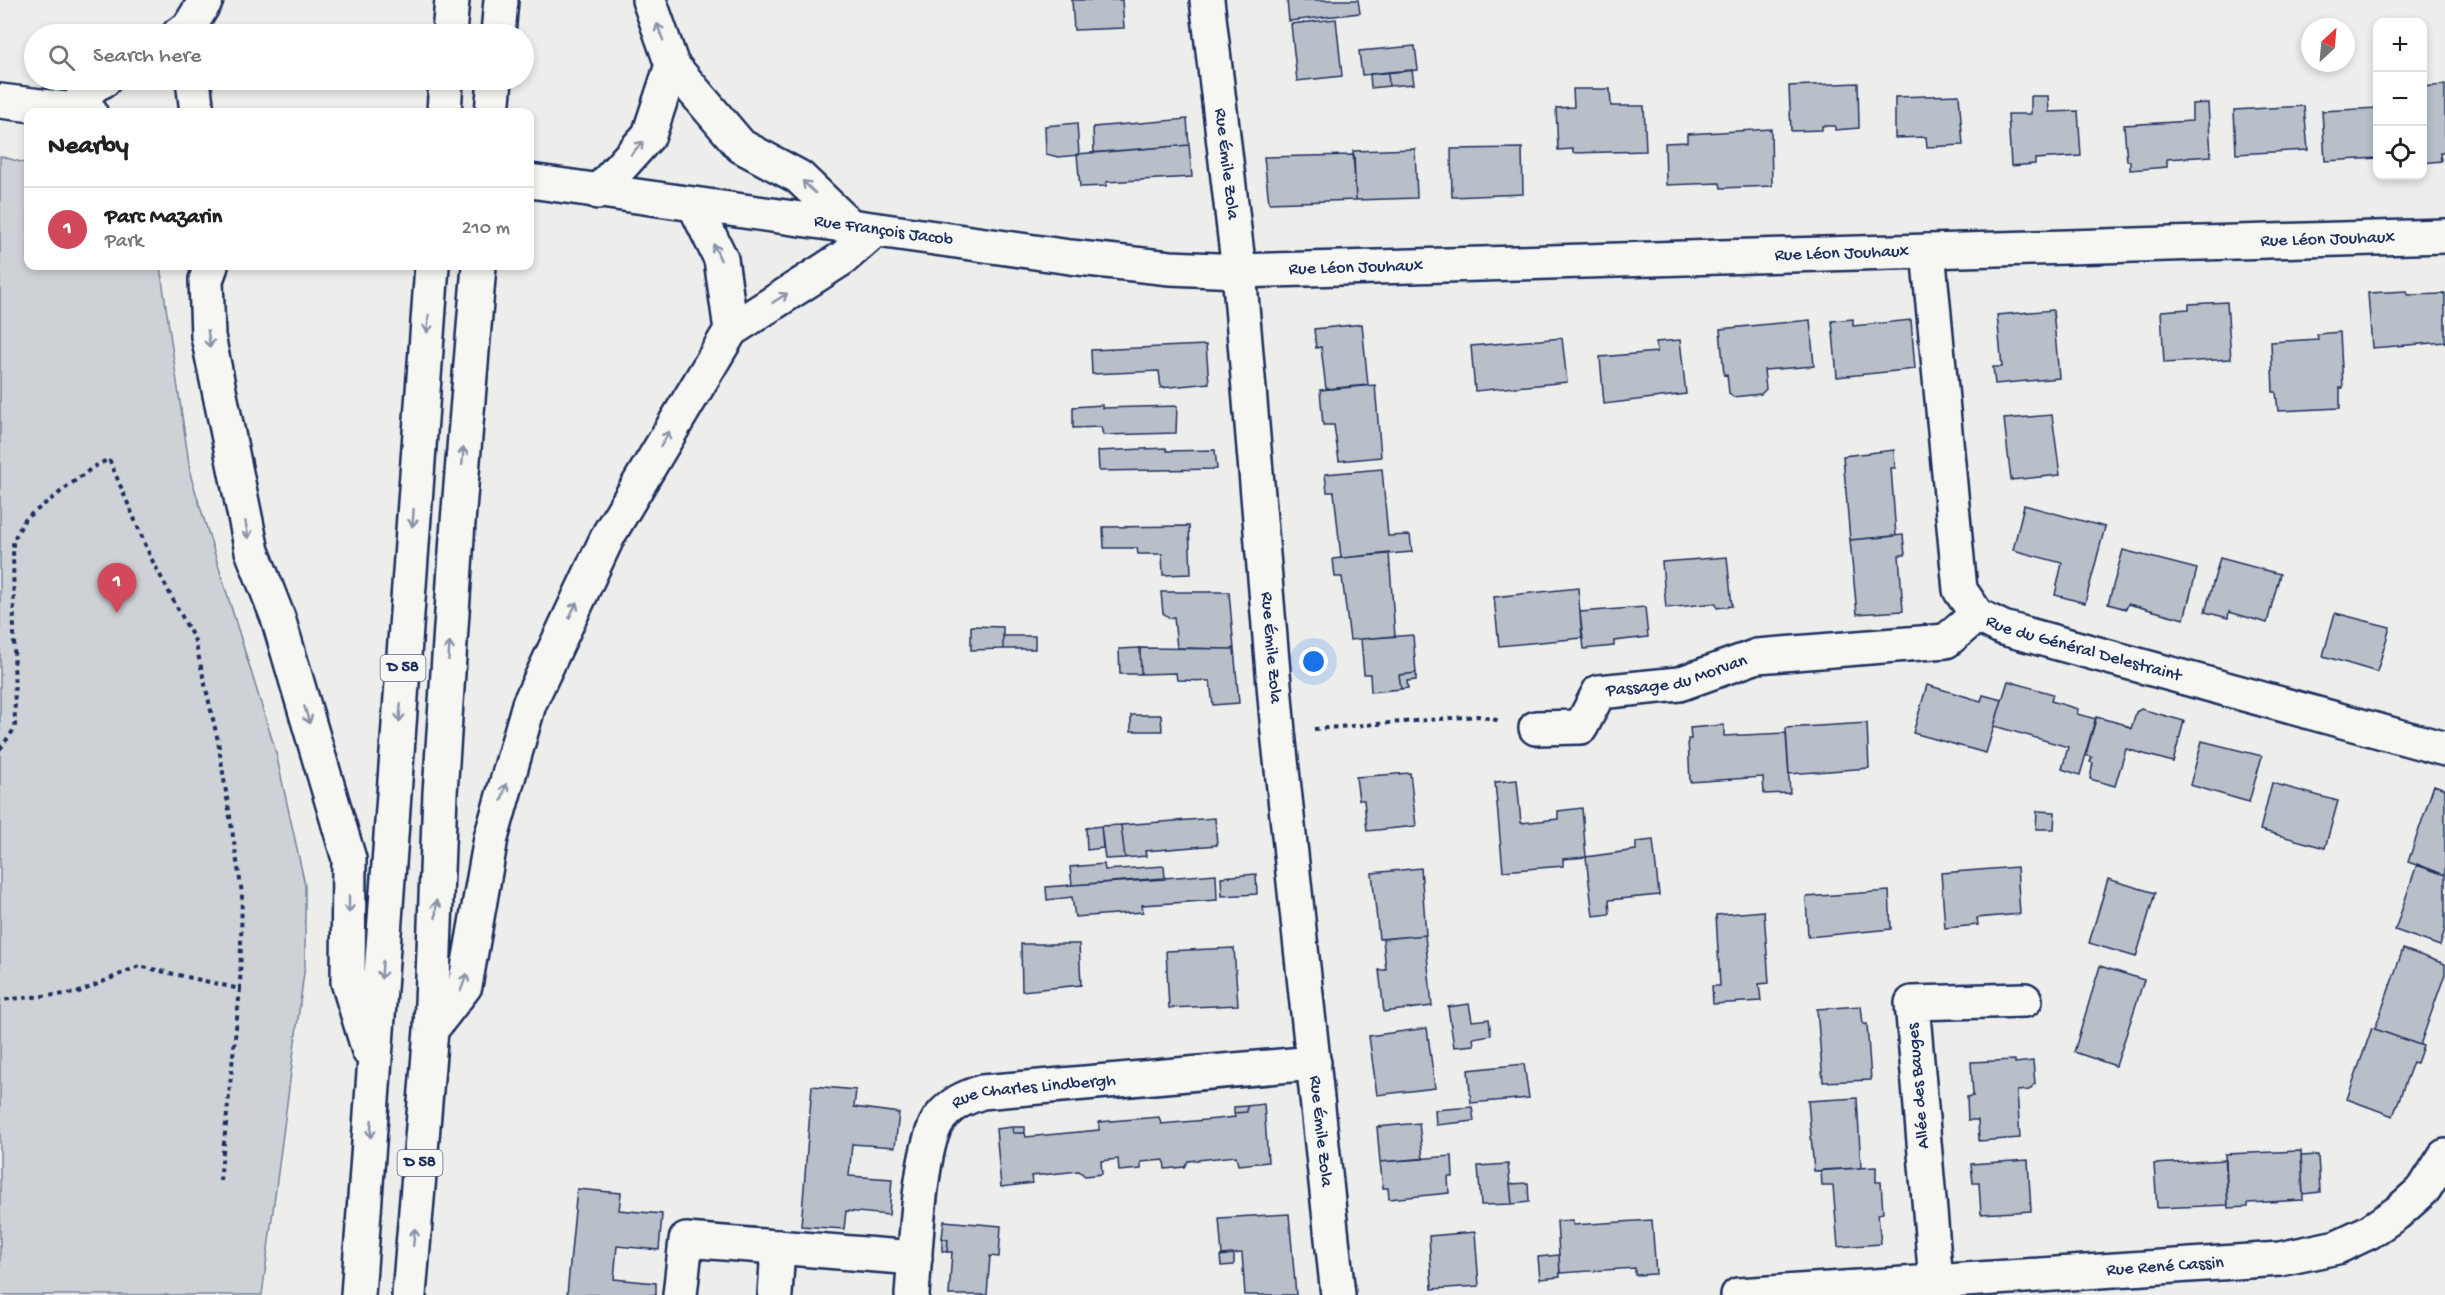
<!DOCTYPE html>
<meta charset="utf-8">
<style>
:root{--surface:#fff;--page:#f2f2f2;--text:#222;--muted:#767676;--line:#e0e0e0;--accent:#d1495b}
body{margin:0;font-family:"Gochi Hand",sans-serif;background:var(--page);color:var(--text)}
.controls{position:absolute;right:18px;top:18px;display:grid;overflow:hidden;border-radius:12px;box-shadow:0 3px 9px #0003}
.controls button{width:54px;height:54px;display:grid;place-items:center;padding:0;border:0;border-bottom:2px solid var(--line);background:var(--surface);color:var(--text);font:30px sans-serif}
.compass{position:absolute;left:2301px;top:18px;width:54px;height:54px;border-radius:50%;background:var(--surface);box-shadow:0 3px 9px #0003;rotate:26deg}
.you{position:absolute;left:1314px;top:662px;width:21px;height:21px;margin:-15px;border:4px solid #fff;border-radius:50%;background:#1a73e8;box-shadow:0 0 0 9px #1a73e833}
.badge{display:grid;place-items:center;width:39px;height:39px;border-radius:50%;background:var(--accent);color:#fff;font-size:20px;font-weight:700}
.pin{position:absolute;translate:-50% -50px;filter:drop-shadow(0 2px 3px #0008)}
.pin::after{content:'';position:absolute;top:32px;width:21px;height:18px;background:inherit;clip-path:polygon(0 0,100% 0,50% 100%)}
.list{margin:0;padding:0;list-style:none}
h2{display:flex;justify-content:space-between;align-items:center;height:78px;margin:0;padding:0 24px;font-size:26px}
h2 small{font-size:20px;font-weight:400;color:var(--muted)}
.list li{display:grid;grid-template-columns:39px 1fr auto;gap:18px;align-items:center;box-sizing:border-box;height:84px;padding:0 24px;border-top:2px solid var(--line)}
.list b{display:block;font-size:22px;white-space:nowrap}
.list p{margin:0;font-size:20px;white-space:nowrap;color:var(--muted)}
.list em{font-size:20px;font-style:normal;color:var(--muted)}
.icon{flex:none;width:33px;height:33px;fill:none;stroke:currentColor;stroke-width:2;stroke-linecap:round;stroke-linejoin:round}
.map{position:relative;flex:none;width:2445px;height:1295px;overflow:hidden}
.search{position:absolute;background:var(--surface);box-shadow:0 3px 9px #0003;left:24px;top:24px;width:510px;height:66px;display:flex;align-items:center;gap:15px;box-sizing:border-box;padding:0 21px;border-radius:33px;color:var(--muted);font-size:22px}
.panel{position:absolute;background:var(--surface);box-shadow:0 3px 9px #0003;left:24px;top:108px;width:510px;height:162px;border-radius:12px}
.map>svg:first-child{display:block}
.green{fill:#ced2d7;stroke:#74809a;stroke-width:1.5}
.building{fill:#b9bfc8;stroke:#1b2f5e;stroke-width:1.5}
.lines{fill:none;stroke-linecap:round;stroke-linejoin:round}
.minor-casing{stroke:#1b2f5e;stroke-width:38}
.tertiary-casing{stroke:#1b2f5e;stroke-width:38}
.trunk-casing{stroke:#1b2f5e;stroke-width:38}
.path{stroke:#1b2f5e;stroke-width:4;stroke-dasharray:4.5 4.5;stroke-linecap:butt}
.minor{stroke:#f6f6f2;stroke-width:33}
.tertiary{stroke:#f6f6f2;stroke-width:33}
.trunk{stroke:#f6f6f2;stroke-width:33}
.oneway{stroke:#8892a8}
.labels{text-anchor:middle;dominant-baseline:central;stroke-width:5;stroke-linejoin:round;paint-order:stroke}
.shield{fill:#f6f6f2;stroke:#5d6b8a;stroke-width:1.5}
.shield-label{font-size:16px;font-weight:bold;fill:#1b2f5e}
.street-label{font-size:18px;fill:#1b2f5e;stroke:#f6f6f2}
</style>
<div class="map">
<svg width="2445" height="1295" viewBox="0 0 2445 1295">
<rect width="100%" height="100%" fill="#edeeec"/>
<filter id="ink" filterUnits="userSpaceOnUse"><feTurbulence type="fractalNoise" baseFrequency=".0167" numOctaves="2"/><feDisplacementMap in="SourceGraphic" scale="12" xChannelSelector="R" yChannelSelector="G"/><feConvolveMatrix kernelMatrix="1 2 1 2 8 2 1 2 1" color-interpolation-filters="sRGB"/></filter>
<g filter="url(#ink)">
<path class="green" d="M0,156l28,8v102h132l31,211 84,272 30,136v80l-43,330h-262z"/>
<path class="building" d="M1072,0h50l2,28 -50,2z
M1287,0h71l2,13 -71,8z
M1336,19l6,57 -45,5 -6,-57z
M1415,46l3,24 -56,5 -3,-24z
M1412,70l2,14 -25,2 -1,-14z
M1388,72l1,14 -18,2 -1,-14z
M1858,83l1,45 -24,2v-4h-13v4l-31,1 -2,-45z
M2445,85v68h-5l1,8 -19,2v-76z
M1573,89h37l1,17h33l2,45 -73,2v-4l-15,1 -2,-42 18,-1z
M1959,95l4,50 -36,2 -1,-10 -31,1v-41z
M2031,96h17l1,16 29,-1 3,45 -46,3v5l-24,2 -3,-52h23z
M2208,103l3,53 -44,3v8l-37,3v-9h-3l-3,-36 68,-4v-17z
M2304,106l4,44 -72,4 -2,-44z
M2378,108v50l-53,3 -3,-50z
M1187,119l2,26 -95,8 -1,-26z
M1077,123l2,32 -21,2 -12,-3 -1,-28z
M1771,129l1,57 -51,2 -1,-5 -54,2 -1,-42 22,-1v-8z
M1189,145l3,32 -86,5v4l-26,1 -3,-33z
M1522,148l1,46 -71,3 -1,-48z
M1415,149l2,49 -61,2 -3,-49z
M1354,155l2,45 -87,3 -5,-46z
M2407,291l1,4 37,-1v48l-73,6 -4,-55z
M2227,302l4,57 -67,4 -3,-52 28,-2v-5z
M2053,310l6,68 -64,6 -2,-17h9l-5,-52z
M1853,319v7l58,-6 4,49 -78,8 -5,-56z
M1810,320l4,46 -50,4 2,19 -5,5 -28,3 -4,-4 -2,-19 -3,1 -4,-46z
M1362,324l6,61 -42,4 -5,-42 -5,1 -2,-19z
M2340,332l3,56h-3v20l-62,3 -2,-19h-3l-2,-50 47,-3 -1,-5z
M1562,338l5,44 -92,9 -4,-45z
M1680,340l6,54 -82,10 -4,-47 57,-5 -1,-10z
M1206,345l3,38 -48,5 -2,-17 -67,3 -1,-24z
M1375,385l6,72 -42,4 -5,-36h-11l-3,-35z
M1102,405v3l75,-2 -1,27 -73,2 -2,-8 -28,1v-21z
M2052,415l8,60 -49,5 -7,-61z
M1166,448l1,3 48,-1 2,19 -118,2 -1,-20z
M1894,450l1,18h-4l5,68 -46,4 -7,-84z
M1382,469l6,67 22,-1 2,17 -71,6 -7,-66h-7l-2,-18z
M2024,505l81,22 -20,76 -30,-8 7,-32 -49,-13z
M1189,526l2,48 -28,1 -1,-21h-24l-1,-6h-33l-1,-21z
M1903,535l2,20h-6l4,56 -46,3 -7,-74z
M2123,550l74,19 -13,50 -56,-15 -2,5 -18,-5z
M1389,553l6,83 -45,4 -8,-63h-7l-2,-18z
M1727,557l5,49 -15,2 -1,-5 -50,5 -4,-46z
M2220,558l60,16 -13,49 -38,-11 -1,6 -23,-6z
M1578,588l4,50 -83,8 -5,-49z
M1161,592h68l5,57 -57,-1 -3,-31 -4,1 -7,-5z
M1645,607l3,30 -34,4v5l-30,3 -4,-37z
M2335,613l55,14 -13,45 -54,-16z
M971,626l32,1v22l-32,1z
M1413,635l3,38 -17,2 2,14 -30,3 -1,-18h-6l-3,-35z
M1003,636h32v13h-32z
M1140,648l94,1 5,54 -26,2 -3,-24 -33,-1 -1,-7 -35,1z
M1140,648l1,26h-21l-1,-25z
M1416,673v7l-9,1 1,7 -7,1 -2,-14z
M2008,681l45,13 -2,7 27,8 -1,5 19,5 -16,56 -18,-6 6,-22 -74,-21z
M1927,685l54,16 2,-6 19,5 -16,53 -73,-20z
M2141,709l43,12 -11,41 -47,-13 -11,37 -25,-7 3,-16 -3,-1 2,-5 -7,-2 11,-38 27,7 8,5 5,-17z
M1131,715h30l1,16h-31z
M1867,723l2,45 -80,6 -3,-46z
M1724,725v11l62,-3 4,60 -26,1 -1,-17 -73,5 -2,-43h3l-1,-11z
M2202,741l60,15 -13,46 -59,-17z
M1410,773l6,53 -49,5 -3,-31h-5l-3,-23z
M1517,780l4,43 37,-4v-8l24,-3 4,49 -23,2v7l-60,5 -8,-89z
M2272,783l66,18 -13,47 -65,-18z
M2434,785l11,4v86l-37,-13z
M2037,811l18,1 -1,17h-18z
M1215,818l2,27 -72,6 1,5 -21,2 -4,-33z
M1121,825l4,33 -20,1 -4,-33z
M1101,826l2,22 -16,2 -1,-22z
M1653,840l6,55 -50,5 1,14 -17,2 -7,-59 50,-7v-8z
M1104,864l1,6 59,-4 1,13 -93,6 -2,-18z
M2417,864l28,11v54l-5,17 -45,-16z
M2017,867l3,47 -43,4 1,7 -33,3 -4,-55z
M1421,868l5,67 -47,4 -7,-66z
M1216,874l1,26 -75,5 1,7 -68,5 -3,-20 -25,3 -1,-13z
M1256,874l1,20 -35,2 -1,-19z
M2108,879l47,14 -19,64 -47,-14z
M1889,891l2,38 -83,8 -2,-40z
M1764,911l5,72 -10,1 2,17 -48,3 -1,-18h8l-4,-71z
M1425,935l7,71 -48,6 -5,-42h7l-3,-31z
M1021,944h58l2,41 -59,6z
M1234,948l4,57 -69,3 -3,-57z
M2403,949l42,15v10l-25,71 -45,-16z
M2100,966l44,14 -28,86 -42,-14z
M1469,1004l3,17 17,-2 2,16 -18,3 1,7 -20,2 -6,-40z
M1861,1006l2,18h4l4,56 -48,2 -6,-73z
M1427,1028l8,60 -58,7 -8,-59z
M2372,1028l51,18 -6,17 -4,-1 -20,54 -46,-17z
M2015,1060v3l18,-2 2,23 -6,6 -12,1 3,47 -41,3 -1,-21h-10l-1,-23 6,-1 -2,-34z
M1524,1064l5,34 -58,5 -3,-33z
M812,1086l44,4 -2,17 45,6 -4,34 -43,-3 -3,32 43,3 -3,36 -43,-4 -2,18 -43,-3z
M1857,1098l4,70 -47,3 -6,-70z
M1264,1104l4,58 -30,3 -2,-9 -48,5 -4,6 -19,2 -1,-9 -23,2v7l-22,2 -1,-12 -17,2 1,13 -17,2 -6,-5 -48,5 1,7 -31,4 -5,-58 16,-2 1,6h12l1,4 73,-7v-8l60,-5 2,7 56,-5 18,-2 -1,-4 13,-1v-6z
M1247,1106v6l-13,1v-6z
M1472,1107l2,14 -38,4 -1,-15z
M1419,1123l4,36 -43,3 -3,-35z
M1012,1127h13v6h-12z
M2301,1151l2,49 -55,3v4l-20,1 -3,-54z
M2318,1155l2,37 -17,2 -2,-38z
M1452,1156l1,21h-5l1,16 -60,6 -1,-11h-5l-3,-26z
M2028,1160l3,51 -50,3 -2,-31h-6l-2,-19z
M2226,1160l2,45 -71,3 -3,-44z
M1508,1164l4,40 -31,1 -3,-39z
M1876,1167v15h5l2,31 -5,1 3,30 -43,3 -5,-61h-11l-1,-16z
M1528,1183l1,19 -17,2 -2,-20z
M577,1189l44,4 -2,17 43,4 -3,36 -42,-4 -3,33 42,4v12h-89z
M1289,1214l7,81h-51l-3,-42 -20,2 -3,-37z
M1573,1220v5l79,-5 4,54 -21,1v-7l-75,5 -3,-52z
M944,1221l57,5 -2,31 -9,-1 -3,39h-38l3,-43h-5l1,-12 -6,-2z
M1475,1232l4,54 -47,3 -3,-53z
M942,1238l6,2 -1,12 -5,-1z
M1234,1254v11l-13,1 -1,-10z
M1559,1255l1,22 -20,2 -2,-22z"/>
<g class="lines">
<defs>
<g id="minor">
<path id="s1" d="M1928,251l32,339 17,25 26,13 442,121"/>
<path id="s2" d="M1239,271l1206,-35"/>
<path id="s3" d="M1536,728l45,-1 18,-35 80,-8 78,-28 189,-15 31,-26"/>
<path d="M1936,1281l-24,-278 113,-3"/>
<path d="M680,1295l6,-55 229,18"/>
<path d="M775,1295l3,-48"/>
<path id="s4" d="M912,1295c3,-37 7,-151 28,-177 12,-15 24,-20 42,-26l332,-29"/>
<path id="s5" d="M1738,1295l542,-36 57,-12 32,-15 28,-19 27,-24 21,-33"/>
</g>
<g id="tertiary">
<path id="s6" d="M1207,0l32,271 39,461 60,563"/>
<path d="M0,101l90,11"/>
<path id="s7" d="M530,181l540,76 100,11 69,3"/>
</g>
<path id="trunk" d="M649,0l23,65 69,81 58,31 52,50
M179,34l9,-5 18,-29
M449,34l3,-34
M498,34l3,-34
M193,80l4,32
M73,110l21,-25 10,-5
M444,112l2,-32
M492,112l3,-32
M598,192l51,-57 23,-70
M695,206l26,53 10,71
M211,266l-5,14 2,56 44,215 26,67 71,241 -1,123 21,69
M431,1030l34,-44 26,-148 38,-134 80,-170 122,-204 112,-72 31,-27
M358,1295l74,-1029
M409,1295l22,-265 9,-237 18,-271 21,-256"/>
</defs>
<use href="#minor" class="minor-casing"/>
<use href="#tertiary" class="tertiary-casing"/>
<use href="#trunk" class="trunk-casing"/>
<path class="path" d="M1314,729l164,-13 23,5
M0,749l15,-21 -2,-187 12,-22 67,-51 17,-9 42,99 44,83 23,100 24,152 -2,96 -101,-23 -62,27 -77,7
M220,1181l20,-192"/>
<use href="#minor" class="minor"/>
<use href="#tertiary" class="tertiary"/>
<use href="#trunk" class="trunk"/>
</g>
<defs><path id="oneway-shaft" d="M-6 0H5M1.5-3L5.5 0L1.5 3" fill="none" stroke-width="1.6" stroke-linecap="round" stroke-linejoin="round" transform="scale(1.5)"/></defs>
<g class="oneway">
<use href="#oneway-shaft" transform="translate(660 32) rotate(-110)"/>
<use href="#oneway-shaft" transform="translate(637 148) rotate(-48)"/>
<use href="#oneway-shaft" transform="translate(809 187) rotate(-136)"/>
<use href="#oneway-shaft" transform="translate(717 252) rotate(-114)"/>
<use href="#oneway-shaft" transform="translate(780 298) rotate(-32)"/>
<use href="#oneway-shaft" transform="translate(428 324) rotate(94)"/>
<use href="#oneway-shaft" transform="translate(209 339) rotate(82)"/>
<use href="#oneway-shaft" transform="translate(665 439) rotate(-60)"/>
<use href="#oneway-shaft" transform="translate(463 456) rotate(-85)"/>
<use href="#oneway-shaft" transform="translate(413 518) rotate(94)"/>
<use href="#oneway-shaft" transform="translate(247 530) rotate(79)"/>
<use href="#oneway-shaft" transform="translate(573 610) rotate(-65)"/>
<use href="#oneway-shaft" transform="translate(449 651) rotate(-86)"/>
<use href="#oneway-shaft" transform="translate(400 713) rotate(94)"/>
<use href="#oneway-shaft" transform="translate(307 715) rotate(73)"/>
<use href="#oneway-shaft" transform="translate(504 792) rotate(-74)"/>
<use href="#oneway-shaft" transform="translate(349 904) rotate(90)"/>
<use href="#oneway-shaft" transform="translate(436 909) rotate(-88)"/>
<use href="#oneway-shaft" transform="translate(382 970) rotate(94)"/>
<use href="#oneway-shaft" transform="translate(464 982) rotate(-70)"/>
<use href="#oneway-shaft" transform="translate(371 1129) rotate(94)"/>
<use href="#oneway-shaft" transform="translate(414 1237) rotate(-85)"/>
</g>
</g>
<g class="labels">
<g class="shield">
<rect x="380.5" y="655" width="45" height="26" rx="4.5"/>
<rect x="397.5" y="1150" width="45" height="26" rx="4.5"/>
</g>
<g class="shield-label">
<text x="403" y="668">D 58</text>
<text x="420" y="1163">D 58</text>
</g>
<g class="street-label">
<text stroke="none"><textPath href="#s6" startOffset="165">Rue Émile Zola</textPath></text>
<text stroke="none"><textPath href="#s7" startOffset="357">Rue François Jacob</textPath></text>
<text stroke="none"><textPath href="#s2" startOffset="1089">Rue Léon Jouhaux</textPath></text>
<text stroke="none"><textPath href="#s2" startOffset="603">Rue Léon Jouhaux</textPath></text>
<text stroke="none"><textPath href="#s2" startOffset="117">Rue Léon Jouhaux</textPath></text>
<text stroke="none"><textPath href="#s1" startOffset="483">Rue du Général Delestraint</textPath></text>
<text stroke="none"><textPath href="#s6" startOffset="651">Rue Émile Zola</textPath></text>
<text stroke="none"><textPath href="#s3" startOffset="164">Passage du Morvan</textPath></text>
<text transform="translate(1919 1086) rotate(-95)">Allée des Bauges</text>
<text stroke="none"><textPath href="#s4" startOffset="282">Rue Charles Lindbergh</textPath></text>
<text stroke="none"><textPath href="#s6" startOffset="1137">Rue Émile Zola</textPath></text>
<text stroke="none"><textPath href="#s5" startOffset="428">Rue René Cassin</textPath></text>
</g>
</g>
</svg>
<div class="controls">
<button>+</button>
<button>−</button>
<button><svg class="icon" aria-label="locate" viewBox="0 0 24 24"><circle cx="12" cy="12" r="6"/><path d="M12 2v4M12 18v4M2 12h4M18 12h4"/></svg></button>
</div>
<svg class="compass" viewBox="-18 -18 36 36"><path d="M0-13l5 13h-10z" fill="#e53935"/><path d="M0 13l5-13h-10z" fill="#767676"/></svg>
<div class="you"></div>
<div class="pin badge" style="left:117px;top:613px">1</div>
<div class="search"><svg class="icon" aria-label="search" viewBox="0 0 24 24"><circle cx="10" cy="10" r="6"/><path d="M15 15l6 6"/></svg>Search here</div>
<section class="panel">
<h2>Nearby<small></small></h2>
<ul class="list">
<li><span class="badge">1</span><div><b>Parc Mazarin</b><p>Park</p></div><em>210 m</em></li>
</ul>
</section>
</div>
